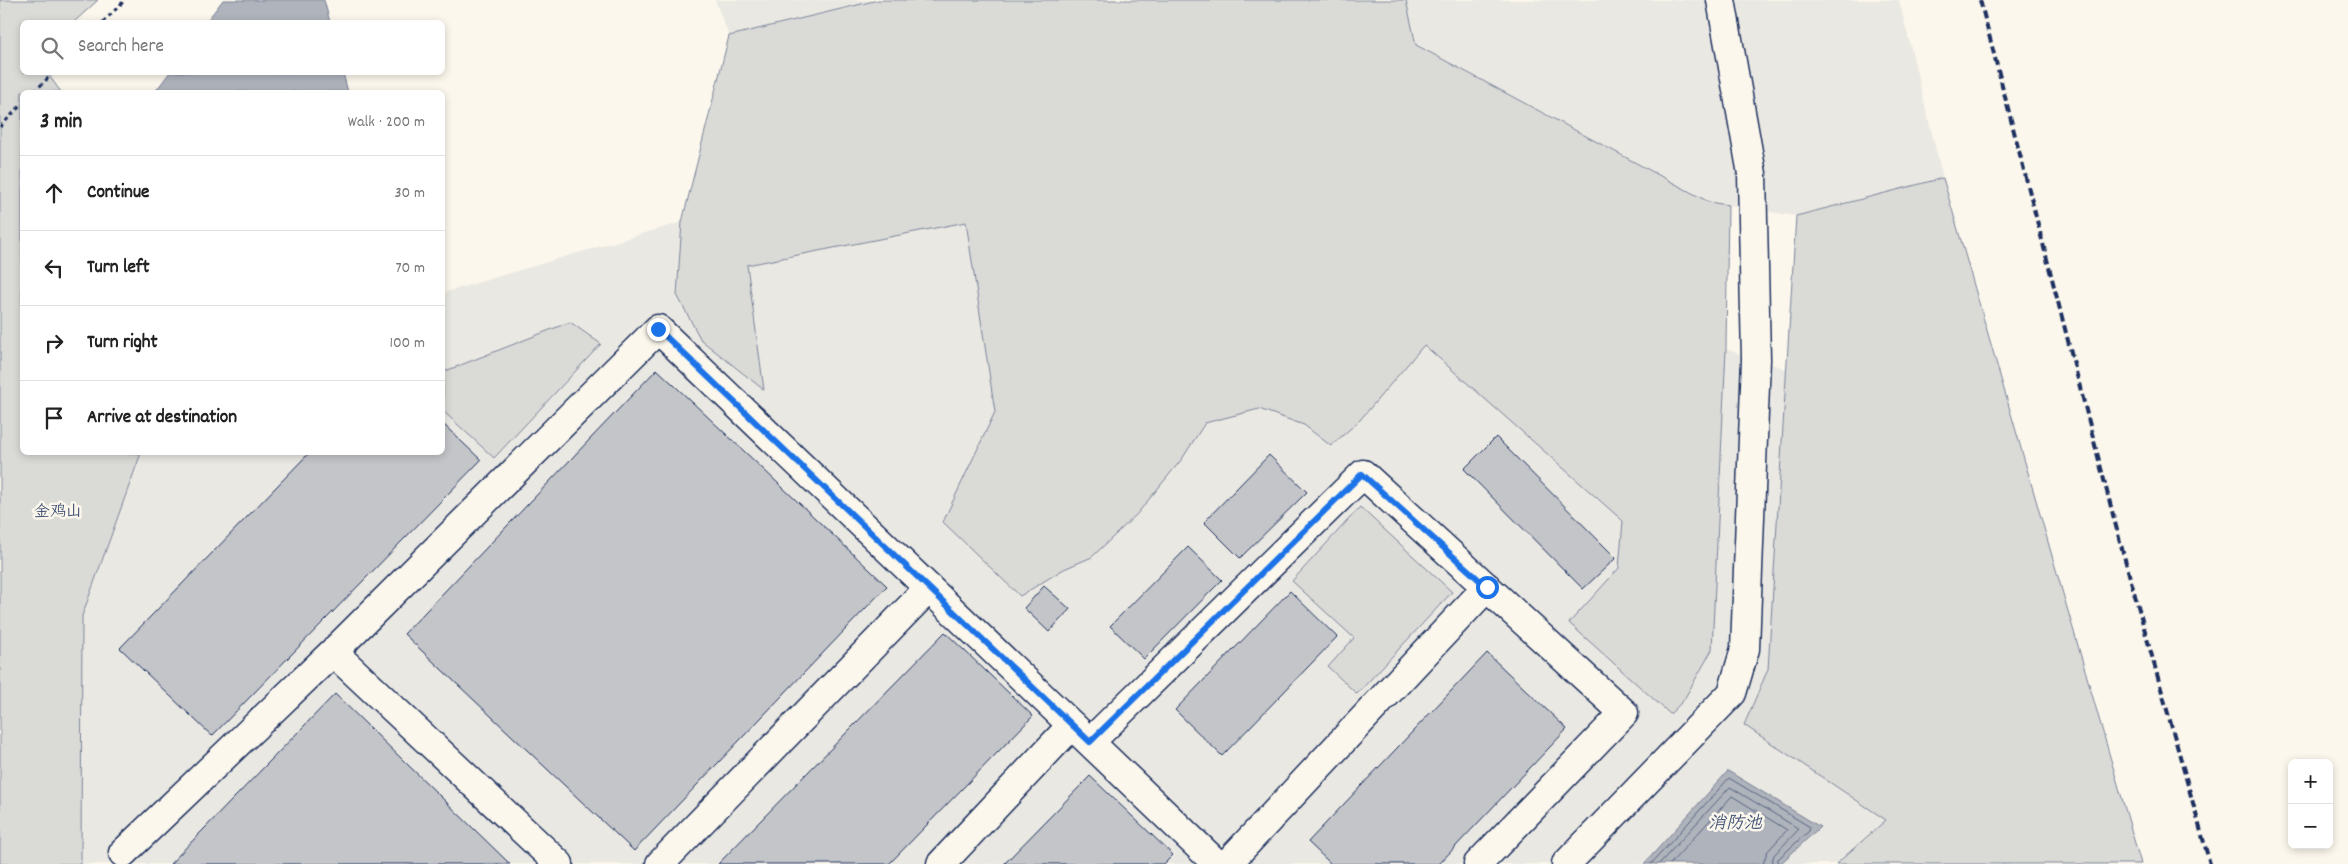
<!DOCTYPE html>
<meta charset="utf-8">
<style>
:root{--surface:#fff;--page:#f6f6f6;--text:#222;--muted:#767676;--line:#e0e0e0}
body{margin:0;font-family:Dekko,"LXGW WenKai TC",sans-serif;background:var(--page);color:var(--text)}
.controls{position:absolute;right:15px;bottom:15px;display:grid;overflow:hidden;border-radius:8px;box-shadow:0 2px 8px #0003}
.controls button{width:45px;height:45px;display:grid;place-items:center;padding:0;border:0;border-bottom:1px solid var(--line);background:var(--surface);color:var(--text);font:25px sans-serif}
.stop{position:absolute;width:15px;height:15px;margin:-11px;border:4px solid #1a73e8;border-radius:50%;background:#fff}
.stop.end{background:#1a73e8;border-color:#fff;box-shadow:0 1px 5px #0008}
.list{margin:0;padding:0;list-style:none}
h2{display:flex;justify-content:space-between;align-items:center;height:65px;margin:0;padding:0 20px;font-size:21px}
h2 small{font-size:16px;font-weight:400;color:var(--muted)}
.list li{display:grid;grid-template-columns:32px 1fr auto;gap:15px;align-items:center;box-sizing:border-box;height:75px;padding:0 20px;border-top:1px solid var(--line)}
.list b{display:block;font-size:19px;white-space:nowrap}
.list em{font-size:16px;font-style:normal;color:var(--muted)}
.icon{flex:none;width:28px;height:28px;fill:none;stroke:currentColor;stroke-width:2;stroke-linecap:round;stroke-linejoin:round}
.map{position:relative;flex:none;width:2348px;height:864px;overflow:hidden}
.search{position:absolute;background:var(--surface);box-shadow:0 2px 8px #0003;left:20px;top:20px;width:425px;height:55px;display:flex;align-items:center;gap:12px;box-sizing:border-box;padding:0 18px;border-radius:8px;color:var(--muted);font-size:19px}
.panel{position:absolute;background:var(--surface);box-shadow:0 2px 8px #0003;left:20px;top:90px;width:425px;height:365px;border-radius:8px}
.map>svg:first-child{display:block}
.built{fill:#eae8e2}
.green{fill:#dadad7;stroke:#7a849a}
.water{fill:#afb3bb;stroke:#747e96}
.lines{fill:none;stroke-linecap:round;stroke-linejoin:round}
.shore{stroke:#566483;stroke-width:1}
.building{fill:#c3c5c9;stroke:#1b2f5e}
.minor-casing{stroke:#1b2f5e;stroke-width:31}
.path{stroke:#1b2f5e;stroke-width:3;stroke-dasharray:4 4;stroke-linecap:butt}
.minor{stroke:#fbf7ec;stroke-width:28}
.rail{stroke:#1b2f5e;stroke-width:4;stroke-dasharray:8 4;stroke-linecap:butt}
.route{stroke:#1a73e8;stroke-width:6}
.labels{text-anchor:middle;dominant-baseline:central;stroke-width:5;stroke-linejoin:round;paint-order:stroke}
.park-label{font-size:16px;fill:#415176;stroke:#fbf7ec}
.water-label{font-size:18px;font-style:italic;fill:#47577a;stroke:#fbf7ec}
</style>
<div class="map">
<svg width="2348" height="864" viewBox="0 0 2348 864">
<rect width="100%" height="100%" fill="#fbf7ec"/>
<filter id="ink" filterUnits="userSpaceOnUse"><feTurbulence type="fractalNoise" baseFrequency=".02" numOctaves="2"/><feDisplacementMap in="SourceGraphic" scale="10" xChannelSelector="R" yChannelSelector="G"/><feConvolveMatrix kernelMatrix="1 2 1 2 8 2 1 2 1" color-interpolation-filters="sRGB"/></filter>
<g filter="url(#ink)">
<path class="built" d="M715,0h163l-149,36z
M1406,0h493l44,178 -147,38 -87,-14 -293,-157z
M1269,105l456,244 62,20 -19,300 -24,56 143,95 -51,44h-1755l1,-248 59,-163 301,-1 1,-159 239,-71z"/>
<path class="green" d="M0,0h98l-24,22h-52v50l25,1 14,19h-39v360l119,1 -59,163 -1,248h-81z
M878,0h528l10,45 293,157 19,3 -2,144 -14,301 -29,51 -13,13 -101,-91 50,-55 4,-47 -199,-176 -64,75 -29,26 -27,-21 -45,-16 -54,14 -23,36 -45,55 -45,43 -28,12 -44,27 -77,-74 52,-110 -29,-190 -219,43 17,125 -63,-50 -24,-45 5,-73 47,-186z
M1943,178l198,686h-305l50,-44 -142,-95 24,-56 28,-453z
M570,322l31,22 -107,114 -51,-47v-39z
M1360,507l92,85 -95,102 -29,-27 26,-29 -62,-57z"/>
<path class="water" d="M223,0h101l6,22h-124z
M170,72l173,1 5,19h-193z
M1728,771l92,56 -40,37h-136z"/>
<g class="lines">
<path class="shore" d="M1651,864l78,-86 81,49 -1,4 -31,28 -1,5
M1659,864l71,-77 69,42 -25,26 -3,9
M1670,864l62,-68 55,34 -20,22 -4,12"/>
</g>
<path class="building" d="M657,369l230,217 -253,265 -230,-217z
M442,423l39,37 -269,276 -92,-88 190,-196h132z
M1496,437l120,121 -33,31 -119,-120z
M1269,455l38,37 -67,66 -36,-36z
M1188,547l34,33 -78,79 -34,-33z
M1044,586l26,23 -21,23 -25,-24z
M1290,591l47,46 -115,119 -47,-46z
M945,632l88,84 -144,148h-171z
M1487,653l80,76 -128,135h-108l-23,-22z
M335,694l175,170h-340z
M1090,776l83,79 -9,9h-160z"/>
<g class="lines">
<defs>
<path id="minor" d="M333,652l226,212
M1090,742l273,-268 261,239 -146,151
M123,853l210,-201 325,-323 559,535
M660,864l269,-276
M941,864l131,-139
M1227,864l260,-277
M1566,864l166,-171 13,-44 11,-290 -4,-185 -31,-174"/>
</defs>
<use href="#minor" class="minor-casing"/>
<path class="path" d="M103,22l22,-22
M34,92l20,-20
M0,127l22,-23"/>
<use href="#minor" class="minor"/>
<path class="rail" d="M1980,0l139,538 91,326"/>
</g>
</g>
<g class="lines" filter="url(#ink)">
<path class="route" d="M658,329l432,413 272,-268 125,113"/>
</g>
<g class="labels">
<g class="park-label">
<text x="58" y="512">金鸡山</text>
</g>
<g class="water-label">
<text x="1735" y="824">消防池</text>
</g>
</g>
</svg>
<div class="controls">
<button>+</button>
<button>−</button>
</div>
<div class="stop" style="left:1487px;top:587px"></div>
<div class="stop end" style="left:658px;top:329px"></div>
<div class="search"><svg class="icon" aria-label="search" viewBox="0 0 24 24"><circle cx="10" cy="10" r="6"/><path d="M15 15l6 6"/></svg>Search here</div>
<section class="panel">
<h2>3 min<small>Walk · 200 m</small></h2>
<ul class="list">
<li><svg class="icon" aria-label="ahead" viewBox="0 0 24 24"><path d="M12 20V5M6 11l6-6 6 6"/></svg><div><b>Continue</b></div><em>30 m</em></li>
<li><svg class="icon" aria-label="left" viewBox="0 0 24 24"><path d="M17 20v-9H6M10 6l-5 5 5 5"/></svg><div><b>Turn left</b></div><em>70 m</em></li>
<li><svg class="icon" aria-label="right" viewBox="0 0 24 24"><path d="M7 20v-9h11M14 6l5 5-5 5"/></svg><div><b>Turn right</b></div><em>100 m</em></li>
<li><svg class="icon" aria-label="arrive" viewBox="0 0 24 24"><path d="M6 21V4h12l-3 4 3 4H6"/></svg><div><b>Arrive at destination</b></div></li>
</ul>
</section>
</div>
